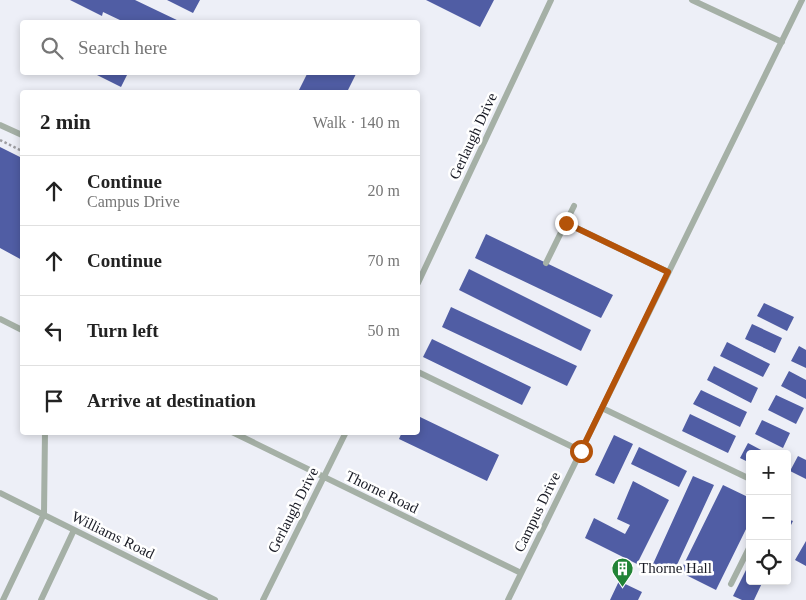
<!DOCTYPE html>
<meta charset="utf-8">
<style>
:root{--surface:#fff;--page:#f6f6f6;--text:#222;--muted:#767676;--line:#e0e0e0}
body{margin:0;font-family:"Times New Roman",serif;background:var(--page);color:var(--text)}
.controls{position:absolute;right:15px;bottom:15px;display:grid;overflow:hidden;border-radius:5px;box-shadow:0 2px 8px #0003}
.controls button{width:45px;height:45px;display:grid;place-items:center;padding:0;border:0;border-bottom:1px solid var(--line);background:var(--surface);color:var(--text);font:25px sans-serif}
.stop{position:absolute;width:15px;height:15px;margin:-11px;border:4px solid #b45309;border-radius:50%;background:#fff}
.stop.end{background:#b45309;border-color:#fff;box-shadow:0 1px 5px #0008}
.list{margin:0;padding:0;list-style:none}
h2{display:flex;justify-content:space-between;align-items:center;height:65px;margin:0;padding:0 20px;font-size:21px}
h2 small{font-size:16px;font-weight:400;color:var(--muted)}
.list li{display:grid;grid-template-columns:32px 1fr auto;gap:15px;align-items:center;box-sizing:border-box;height:70px;padding:0 20px;border-top:1px solid var(--line)}
.list b{display:block;font-size:19px;white-space:nowrap}
.list p{margin:0;font-size:16px;white-space:nowrap;color:var(--muted)}
.list em{font-size:16px;font-style:normal;color:var(--muted)}
.icon{flex:none;width:28px;height:28px;fill:none;stroke:currentColor;stroke-width:2;stroke-linecap:round;stroke-linejoin:round}
.map{position:relative;flex:none;width:806px;height:600px;overflow:hidden}
.search{position:absolute;background:var(--surface);box-shadow:0 2px 8px #0003;left:20px;top:20px;width:400px;height:55px;display:flex;align-items:center;gap:12px;box-sizing:border-box;padding:0 18px;border-radius:5px;color:var(--muted);font-size:19px}
.panel{position:absolute;background:var(--surface);box-shadow:0 2px 8px #0003;left:20px;top:90px;width:400px;height:345px;border-radius:5px}
.map>svg:first-child{display:block}
.built{fill:#edeff7;fill-rule:evenodd}
.building{fill:#505da4}
.lines{fill:none;stroke-linecap:round;stroke-linejoin:round}
.path{stroke:#9e9ea2;stroke-width:2.5;stroke-dasharray:2.5 2.5;stroke-linecap:butt}
.service{stroke:#a5b0a6;stroke-width:6}
.route{stroke:#b45309;stroke-width:6}
.labels{text-anchor:middle;dominant-baseline:central;stroke-width:5;stroke-linejoin:round;paint-order:stroke}
.street-label{font-size:15px;fill:#191b25;stroke:#fff}
.poi-label{font-size:15px;fill:#191b25;stroke:#fff;text-anchor:start}
</style>
<div class="map">
<svg width="806" height="600" viewBox="0 0 806 600">
<rect width="100%" height="100%" fill="#fbfbfb"/>
<path class="built" d="M0,0h806v600h-806zM22,22h396v50h-396zM22,92h396v340h-396zM750,454h37v127h-37z"/>
<path class="building" d="M70,0h65l46,22h-57l-21,-10 -1,4z
M167,0h33l-7,13z
M426,0h68l-14,27z
M91,72h36l1,1 -7,14z
M308,72h49l-10,20h-49z
M0,147l22,11v102l-22,-12z
M486,234l127,61 -12,23 -126,-60z
M469,269l122,61 -10,21 -122,-61z
M764,303l30,14 -7,14 -30,-15z
M451,307l126,59 -10,20 -125,-59z
M752,324l30,14 -7,15 -30,-14z
M432,339l99,48 -9,18 -99,-48z
M727,342l43,22 -7,13 -43,-21z
M799,346l7,4v18l-15,-7z
M714,366l44,22 -7,15 -44,-23z
M789,371l17,9v19l-25,-13z
M701,390l46,22 -7,15 -47,-23z
M776,395l28,13 -8,16 -28,-14z
M690,414l46,22 -8,17 -46,-22z
M418,416l81,39 -12,26 -88,-42 3,-7h16z
M762,420l28,13 -7,15 -28,-14z
M614,435l19,9 -19,40 -19,-9z
M748,443l21,11h-19v9l-10,-5z
M639,447l48,24 -8,16 -48,-23z
M798,456l8,4v19l-16,-8z
M693,476l21,9 -38,82 -5,-2 -3,6 -15,-7z
M633,481l36,19 -32,64 -52,-26 9,-20 31,16 5,-9 -13,-6z
M723,485l27,13v23l-34,69 -36,-18z
M787,519l6,2 -6,12z
M806,541v25l-11,-6z
M750,562v19h13l-9,19h-12l-9,-4z
M619,581l23,11 -4,8h-28z"/>
<g class="lines">
<path class="path" d="M0,140l22,11"/>
<path class="service" d="M692,0l90,42
M0,125l22,10
M566,223l102,49
M546,263l28,-57
M418,283l133,-283
M0,319l22,11
M418,372l163,79
M602,408l148,71
M232,432l289,141
M0,493l215,107
M731,584l19,-38
M3,600l41,-86 1,-82
M41,600l33,-70
M263,600l83,-168
M508,600l294,-600"/>
</g>
<g class="lines">
<path class="route" d="M566,223l102,49 -87,179"/>
</g>
<defs>
<symbol id="building-pin" viewBox="-11 -11 22 30"><path d="M0 17L-7.5 6A9.5 9.5 0 1 1 7.5 6Z" fill="#228336" stroke="#fff"/><path d="M-4-6H4V6H1V3H-1V6H-4ZM-2.5-4.3h1.7v1.8h-1.7ZM.8-4.3h1.7v1.8H.8ZM-2.5-1h1.7V.8h-1.7ZM.8-1h1.7V.8H.8Z" fill="#fff"/></symbol>
</defs>
<g fill-rule="evenodd">
<use href="#building-pin" x="610" y="556" width="25" height="34"/>
</g>
<g class="labels">
<g class="street-label">
<text transform="translate(473 136) rotate(-65)">Gerlaugh Drive</text>
<text transform="translate(382 492) rotate(26)">Thorne Road</text>
<text transform="translate(293 510) rotate(-63)">Gerlaugh Drive</text>
<text transform="translate(537 512) rotate(-64)">Campus Drive</text>
<text transform="translate(113 535) rotate(26)">Williams Road</text>
</g>
<g class="poi-label">
<text x="639" y="568">Thorne Hall</text>
</g>
</g>
</svg>
<div class="controls">
<button>+</button>
<button>−</button>
<button><svg class="icon" aria-label="locate" viewBox="0 0 24 24"><circle cx="12" cy="12" r="6"/><path d="M12 2v4M12 18v4M2 12h4M18 12h4"/></svg></button>
</div>
<div class="stop" style="left:581px;top:451px"></div>
<div class="stop end" style="left:566px;top:223px"></div>
<div class="search"><svg class="icon" aria-label="search" viewBox="0 0 24 24"><circle cx="10" cy="10" r="6"/><path d="M15 15l6 6"/></svg>Search here</div>
<section class="panel">
<h2>2 min<small>Walk · 140 m</small></h2>
<ul class="list">
<li><svg class="icon" aria-label="ahead" viewBox="0 0 24 24"><path d="M12 20V5M6 11l6-6 6 6"/></svg><div><b>Continue</b><p>Campus Drive</p></div><em>20 m</em></li>
<li><svg class="icon" aria-label="ahead" viewBox="0 0 24 24"><path d="M12 20V5M6 11l6-6 6 6"/></svg><div><b>Continue</b></div><em>70 m</em></li>
<li><svg class="icon" aria-label="left" viewBox="0 0 24 24"><path d="M17 20v-9H6M10 6l-5 5 5 5"/></svg><div><b>Turn left</b></div><em>50 m</em></li>
<li><svg class="icon" aria-label="arrive" viewBox="0 0 24 24"><path d="M6 21V4h12l-3 4 3 4H6"/></svg><div><b>Arrive at destination</b></div></li>
</ul>
</section>
</div>
